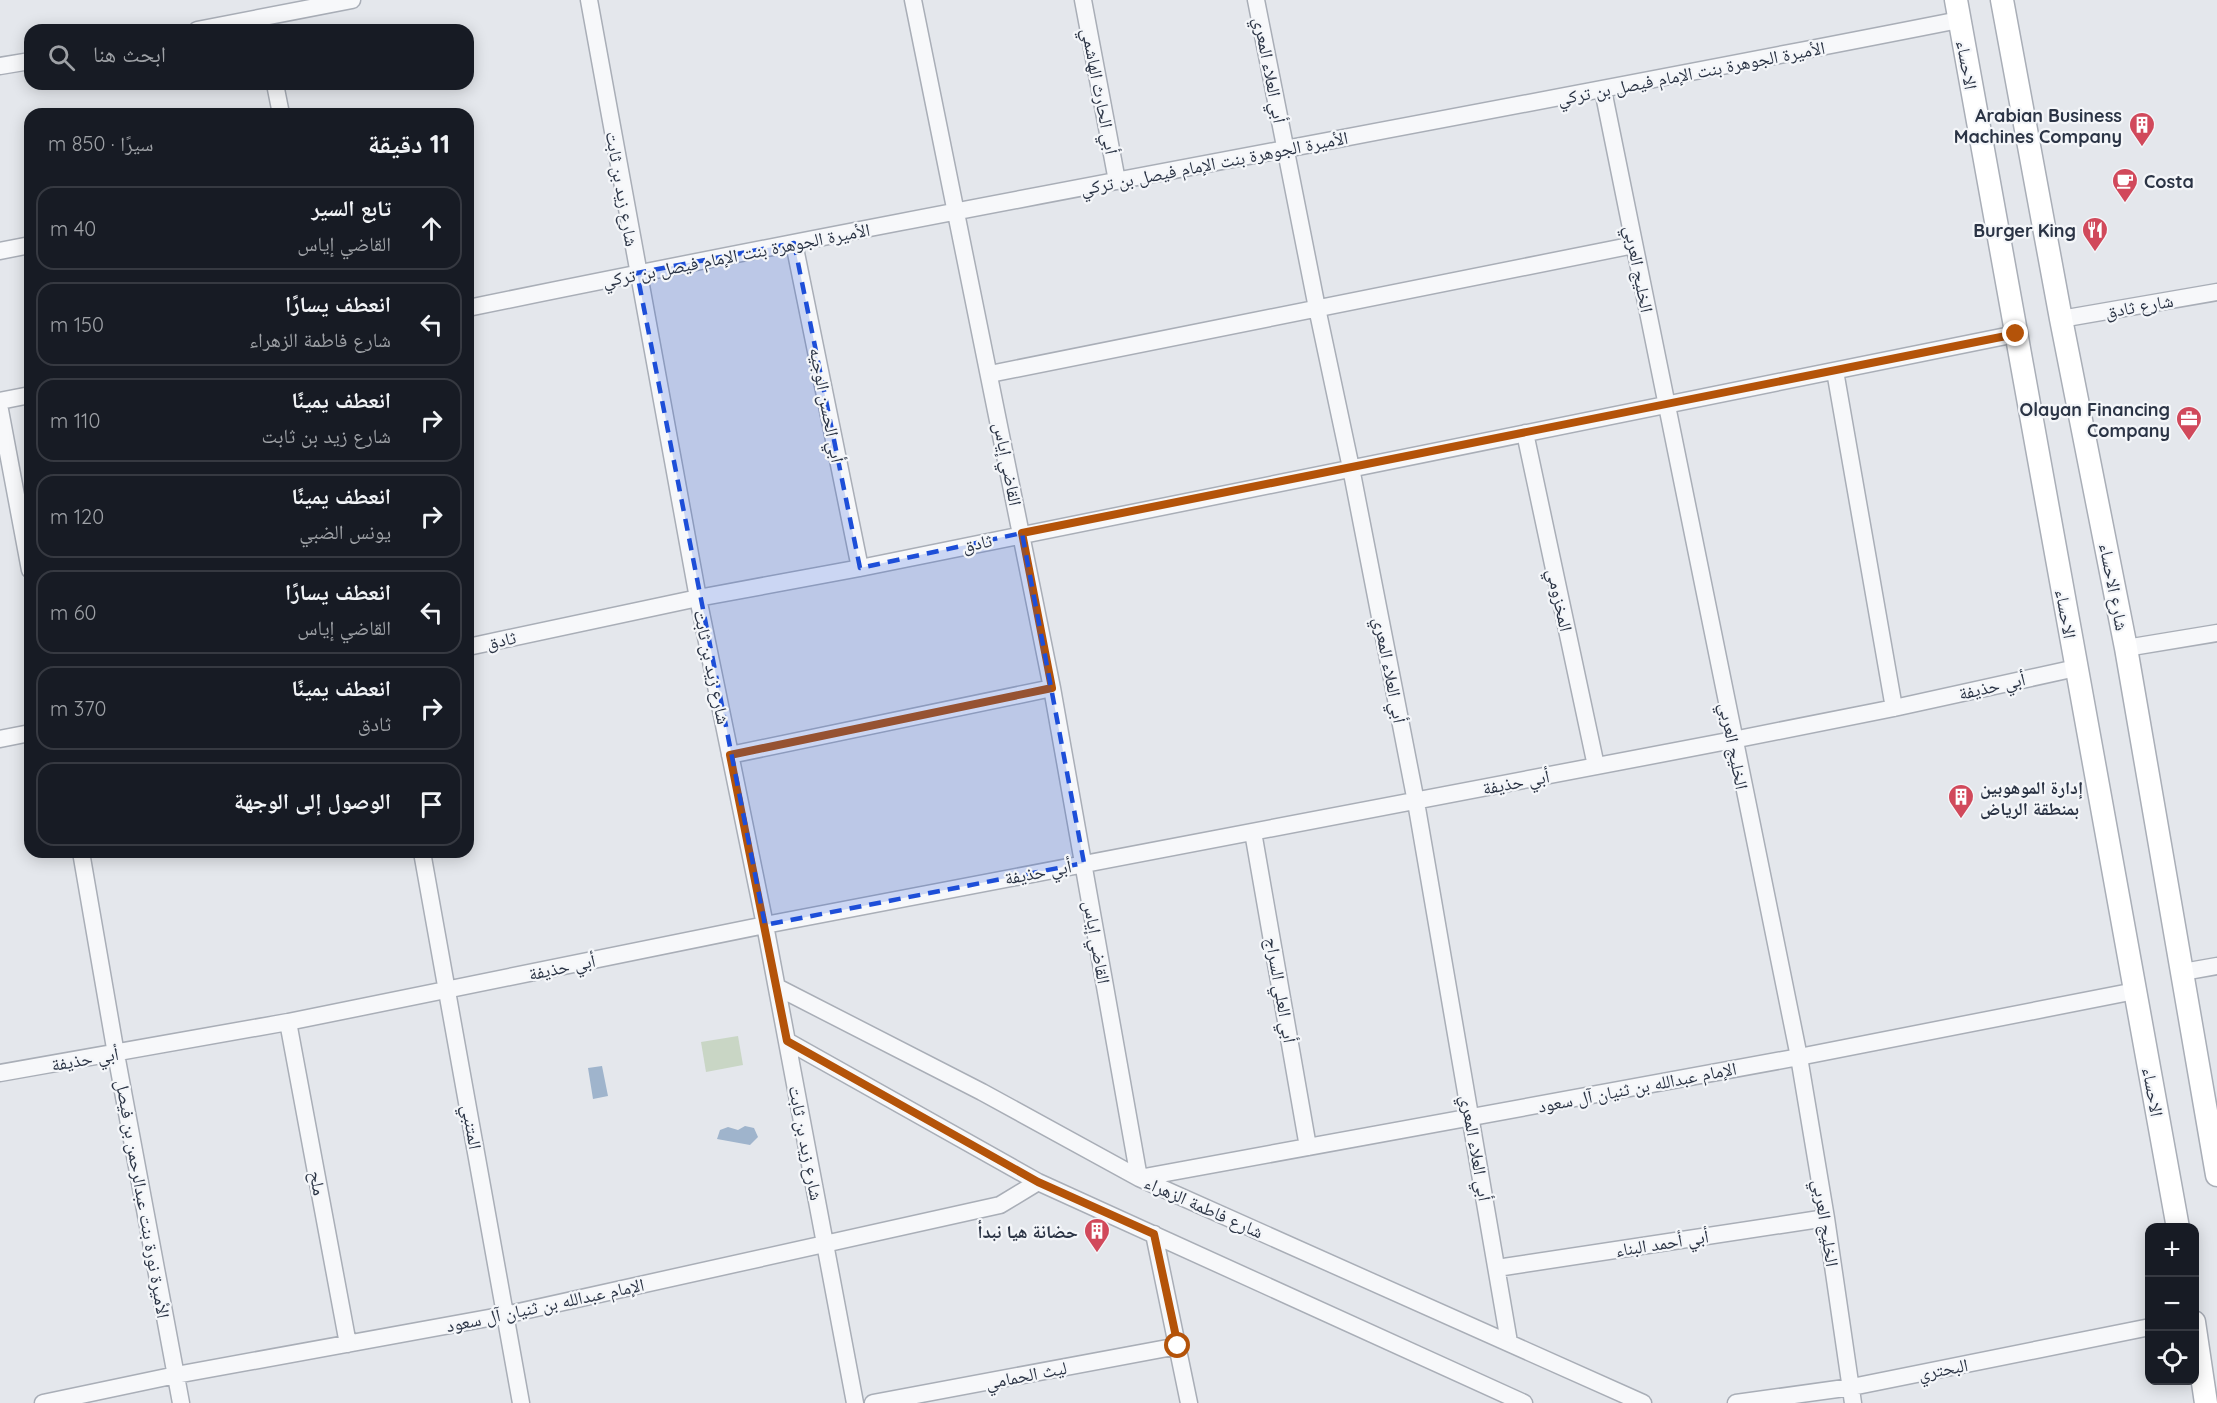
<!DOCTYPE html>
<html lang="ar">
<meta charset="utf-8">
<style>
:root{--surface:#171b24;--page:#242831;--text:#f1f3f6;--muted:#9ea1a6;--line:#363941}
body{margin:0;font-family:Quicksand,"Noto Naskh Arabic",sans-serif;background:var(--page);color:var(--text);direction:rtl}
.controls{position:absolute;right:18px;bottom:18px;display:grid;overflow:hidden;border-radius:12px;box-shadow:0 3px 15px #0003}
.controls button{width:54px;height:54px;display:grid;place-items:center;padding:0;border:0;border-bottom:2px solid var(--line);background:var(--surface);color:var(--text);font:30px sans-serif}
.stop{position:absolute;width:18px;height:18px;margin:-14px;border:4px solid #b45309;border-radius:50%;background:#fff}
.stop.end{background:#b45309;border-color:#fff;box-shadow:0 2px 6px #0008}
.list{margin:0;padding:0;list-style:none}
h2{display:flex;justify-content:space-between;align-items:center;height:78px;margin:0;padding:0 24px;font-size:26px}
h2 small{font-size:20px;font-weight:400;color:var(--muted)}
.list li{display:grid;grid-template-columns:39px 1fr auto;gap:18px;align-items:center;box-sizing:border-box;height:84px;margin:0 12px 12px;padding:0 12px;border:2px solid var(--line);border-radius:18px}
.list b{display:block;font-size:22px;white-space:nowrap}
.list p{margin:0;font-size:20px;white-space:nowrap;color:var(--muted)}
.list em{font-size:20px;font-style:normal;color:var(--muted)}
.icon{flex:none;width:33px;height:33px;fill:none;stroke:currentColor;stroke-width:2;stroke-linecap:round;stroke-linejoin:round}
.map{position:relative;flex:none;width:2217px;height:1403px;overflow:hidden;direction:ltr}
.search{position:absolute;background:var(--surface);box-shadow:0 3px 15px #0003;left:24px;top:24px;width:450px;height:66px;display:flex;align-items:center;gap:15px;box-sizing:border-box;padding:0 21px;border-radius:18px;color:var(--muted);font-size:22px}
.panel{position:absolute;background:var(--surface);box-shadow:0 3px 15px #0003;left:24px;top:108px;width:450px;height:750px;border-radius:18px;direction:rtl}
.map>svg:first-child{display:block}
.green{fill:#c9d6c5}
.water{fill:#9fb4cc}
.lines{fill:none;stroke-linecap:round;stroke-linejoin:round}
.street-casing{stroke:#a9aeb7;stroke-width:19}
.secondary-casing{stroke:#a9aeb7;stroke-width:25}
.street{stroke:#f7f8fa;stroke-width:16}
.secondary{stroke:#fff;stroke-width:22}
.route{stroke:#b45309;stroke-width:8}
.marked{fill:#1d4ed8;fill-opacity:0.2;stroke:#1d4ed8;stroke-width:4.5;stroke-dasharray:12 8;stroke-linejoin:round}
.labels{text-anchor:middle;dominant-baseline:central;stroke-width:4.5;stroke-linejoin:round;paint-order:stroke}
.street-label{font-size:18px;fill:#2b3445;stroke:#f4f6f9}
.poi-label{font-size:18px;font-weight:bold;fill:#2b3445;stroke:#f4f6f9;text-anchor:end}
</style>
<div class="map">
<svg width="2217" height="1403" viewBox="0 0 2217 1403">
<rect width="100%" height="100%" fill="#e4e7ec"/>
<path class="green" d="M738,1036l5,29 -37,7 -5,-30z"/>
<path class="water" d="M602,1066l6,30 -15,3 -5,-31z
M745,1126l9,2 4,9 -8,8 -33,-6 3,-9 8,-3 10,3z"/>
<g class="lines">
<defs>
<path id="street" d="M589,0l109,598 67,327 90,478
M913,0l139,688 87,490 660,-121 336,-66
M1083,0l34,181
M1256,0l61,308 34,160 65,334 93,540
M197,30l155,-30
M0,66l30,-5
M275,84l6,30
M1603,90l196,967 27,161 27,185
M794,243l66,325
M0,251l30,-6
M468,308c496,-102 995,-190 1491,-288
M2061,319l156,-27
M1835,371l59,337
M990,374l644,-129
M0,401l30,-6
M0,410l30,160
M1525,433l71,333
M468,647l230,-49 162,-30 1156,-234
M2126,648l91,-15
M0,739l30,-6
M730,755l322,-67
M1253,832l55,315
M81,852l35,202 65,349
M422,852l99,551
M2183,972l34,-6
M777,987l205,105 157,86 504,225
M288,1022l60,322
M787,1041l251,141 486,221
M0,1073l288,-51 477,-97 968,-185 161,-32 182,-40
M1154,1234l35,169
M1497,1268l329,-50
M43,1403l133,-28 329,-60 495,-110 38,-23
M873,1403l305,-57
M1736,1403l116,-16 298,-60"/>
<path id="secondary" d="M1956,0l222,1228
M2002,0l59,319 65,329 91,527
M2194,1322l12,81"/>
</defs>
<use href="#street" class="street-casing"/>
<use href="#secondary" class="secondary-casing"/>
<use href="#street" class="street"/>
<use href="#secondary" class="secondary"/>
</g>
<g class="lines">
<path class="route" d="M1178,1346l-24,-112 -116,-52 -251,-141 -57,-286 322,-67 -30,-155 994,-199"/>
</g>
<path class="marked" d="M794,243l66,325 162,-35 62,330 -319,62 -128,-652z"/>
<defs>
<symbol id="building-pin" viewBox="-11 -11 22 30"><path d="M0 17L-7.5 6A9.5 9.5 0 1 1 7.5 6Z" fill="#d1495b" stroke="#f4f6f9"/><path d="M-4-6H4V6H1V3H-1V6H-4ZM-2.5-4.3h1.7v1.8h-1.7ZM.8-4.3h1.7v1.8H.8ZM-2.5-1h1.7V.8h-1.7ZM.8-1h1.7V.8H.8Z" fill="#fff"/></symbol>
<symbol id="cafe-pin" viewBox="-11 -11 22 30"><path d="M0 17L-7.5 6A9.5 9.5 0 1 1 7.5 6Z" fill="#d1495b" stroke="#f4f6f9"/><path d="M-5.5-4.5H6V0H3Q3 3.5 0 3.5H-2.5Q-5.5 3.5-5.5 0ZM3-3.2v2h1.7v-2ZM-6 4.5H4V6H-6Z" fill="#fff"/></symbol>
<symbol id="restaurant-pin" viewBox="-11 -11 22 30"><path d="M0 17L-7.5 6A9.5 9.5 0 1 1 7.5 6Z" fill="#d1495b" stroke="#f4f6f9"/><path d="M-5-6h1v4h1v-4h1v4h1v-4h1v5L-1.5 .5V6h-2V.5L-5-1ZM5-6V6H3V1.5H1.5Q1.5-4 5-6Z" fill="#fff"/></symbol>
<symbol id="office-pin" viewBox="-11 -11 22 30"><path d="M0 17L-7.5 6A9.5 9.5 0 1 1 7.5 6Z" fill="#d1495b" stroke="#f4f6f9"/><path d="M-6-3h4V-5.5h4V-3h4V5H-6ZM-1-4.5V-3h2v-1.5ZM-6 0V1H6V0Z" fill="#fff"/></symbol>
</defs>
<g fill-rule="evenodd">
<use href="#building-pin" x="2127" y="110" width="30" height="40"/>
<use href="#cafe-pin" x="2110" y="166" width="30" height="40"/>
<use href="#restaurant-pin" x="2080" y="215" width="30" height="40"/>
<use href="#office-pin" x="2174" y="404" width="30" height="40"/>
<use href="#building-pin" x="1946" y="782" width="30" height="40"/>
<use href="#building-pin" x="1082" y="1216" width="30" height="40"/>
</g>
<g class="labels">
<g class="street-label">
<text transform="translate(1967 65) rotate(80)">الاحساء</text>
<text transform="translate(1270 70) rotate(79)">أبي العلاء المعري</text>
<text transform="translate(1691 73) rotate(-11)">الأميرة الجوهرة بنت الإمام فيصل بن تركي</text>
<text transform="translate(1100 91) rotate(79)">أبي الحارث الهاشمي</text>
<text transform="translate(1214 163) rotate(-11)">الأميرة الجوهرة بنت الإمام فيصل بن تركي</text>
<text transform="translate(622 189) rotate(80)">شارع زيد بن ثابت</text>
<text transform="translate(736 255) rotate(-11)">الأميرة الجوهرة بنت الإمام فيصل بن تركي</text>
<text transform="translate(1639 269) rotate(79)">الخليج العربي</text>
<text transform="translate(2139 306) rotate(-10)">شارع ثادق</text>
<text transform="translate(827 405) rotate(79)">أبي الحسن الوجيه</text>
<text transform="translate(1008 464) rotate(79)">القاضي إياس</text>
<text transform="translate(977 543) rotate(-12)">ثادق</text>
<text transform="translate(2114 587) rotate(79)">شارع الاحساء</text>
<text transform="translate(1560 600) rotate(78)">المخزومي</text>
<text transform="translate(2066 614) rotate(80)">الاحساء</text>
<text transform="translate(501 640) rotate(-12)">ثادق</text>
<text transform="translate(712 667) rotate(78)">شارع زيد بن ثابت</text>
<text transform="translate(1390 670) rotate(79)">أبي العلاء المعري</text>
<text transform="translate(1992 686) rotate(-13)">أبي حذيفة</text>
<text transform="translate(1734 746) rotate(79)">الخليج العربي</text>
<text transform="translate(1516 782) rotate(-11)">أبي حذيفة</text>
<text transform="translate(1038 872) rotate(-11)">أبي حذيفة</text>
<text transform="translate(1097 942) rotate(80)">القاضي إياس</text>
<text transform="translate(562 967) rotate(-12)">أبي حذيفة</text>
<text transform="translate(1281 990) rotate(80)">أبي العلي السراج</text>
<text transform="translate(85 1059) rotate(-10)">أبي حذيفة</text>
<text transform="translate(1637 1087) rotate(-11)">الإمام عبدالله بن ثنيان آل سعود</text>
<text transform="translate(2153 1092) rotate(80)">الاحساء</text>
<text transform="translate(472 1127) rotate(80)">المتنبي</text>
<text transform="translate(806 1143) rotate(79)">شارع زيد بن ثابت</text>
<text transform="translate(1476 1148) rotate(80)">أبي العلاء المعري</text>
<text transform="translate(318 1183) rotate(80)">ملح</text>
<text transform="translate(143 1199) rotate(80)">الأميرة نورة بنت عبدالرحمن بن فيصل</text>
<text transform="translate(1204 1207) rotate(24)">شارع فاطمة الزهراء</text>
<text transform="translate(1826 1223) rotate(81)">الخليج العربي</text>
<text transform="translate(1662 1243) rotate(-9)">أبي أحمد البناء</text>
<text transform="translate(545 1305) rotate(-12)">الإمام عبدالله بن ثنيان آل سعود</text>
<text transform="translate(1943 1369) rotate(-11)">البحتري</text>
<text transform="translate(1026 1375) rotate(-11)">ليث الحمامي</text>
</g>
<g class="poi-label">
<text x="2122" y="115">Arabian Business<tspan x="2122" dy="21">Machines Company</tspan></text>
<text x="2144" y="181" text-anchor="start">Costa</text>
<text x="2076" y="230">Burger King</text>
<text x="2170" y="409">Olayan Financing<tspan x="2170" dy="21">Company</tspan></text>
<text x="1980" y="787" text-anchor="start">إدارة الموهوبين<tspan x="1980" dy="21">بمنطقة الرياض</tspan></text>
<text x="1078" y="1231">حضانة هيا نبدأ</text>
</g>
</g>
</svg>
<div class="controls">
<button>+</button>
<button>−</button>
<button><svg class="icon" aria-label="locate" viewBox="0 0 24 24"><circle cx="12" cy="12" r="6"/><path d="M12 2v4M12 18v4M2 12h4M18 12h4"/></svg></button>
</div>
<div class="stop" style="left:1178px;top:1346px"></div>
<div class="stop end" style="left:2016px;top:334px"></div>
<div class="search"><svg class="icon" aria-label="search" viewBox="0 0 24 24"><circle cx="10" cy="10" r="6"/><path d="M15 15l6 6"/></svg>ابحث هنا</div>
<section class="panel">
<h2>11 دقيقة<small>سيرًا · 850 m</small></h2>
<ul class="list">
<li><svg class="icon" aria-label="ahead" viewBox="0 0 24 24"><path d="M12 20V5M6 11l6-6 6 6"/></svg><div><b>تابع السير</b><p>القاضي إياس</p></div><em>40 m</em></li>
<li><svg class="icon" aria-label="left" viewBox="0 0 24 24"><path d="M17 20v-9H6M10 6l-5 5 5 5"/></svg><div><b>انعطف يسارًا</b><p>شارع فاطمة الزهراء</p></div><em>150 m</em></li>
<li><svg class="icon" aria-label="right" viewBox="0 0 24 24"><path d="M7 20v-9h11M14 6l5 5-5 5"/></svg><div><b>انعطف يمينًا</b><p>شارع زيد بن ثابت</p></div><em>110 m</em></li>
<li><svg class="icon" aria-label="right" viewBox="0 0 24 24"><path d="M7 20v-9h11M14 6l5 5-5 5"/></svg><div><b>انعطف يمينًا</b><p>يونس الضبي</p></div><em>120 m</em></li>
<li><svg class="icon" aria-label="left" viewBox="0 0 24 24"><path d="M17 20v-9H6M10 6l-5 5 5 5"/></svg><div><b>انعطف يسارًا</b><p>القاضي إياس</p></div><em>60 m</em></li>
<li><svg class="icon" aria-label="right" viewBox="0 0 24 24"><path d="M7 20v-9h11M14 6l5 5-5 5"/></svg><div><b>انعطف يمينًا</b><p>ثادق</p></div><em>370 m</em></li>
<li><svg class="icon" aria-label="arrive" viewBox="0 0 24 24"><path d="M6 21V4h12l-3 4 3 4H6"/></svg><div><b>الوصول إلى الوجهة</b></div></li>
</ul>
</section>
</div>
